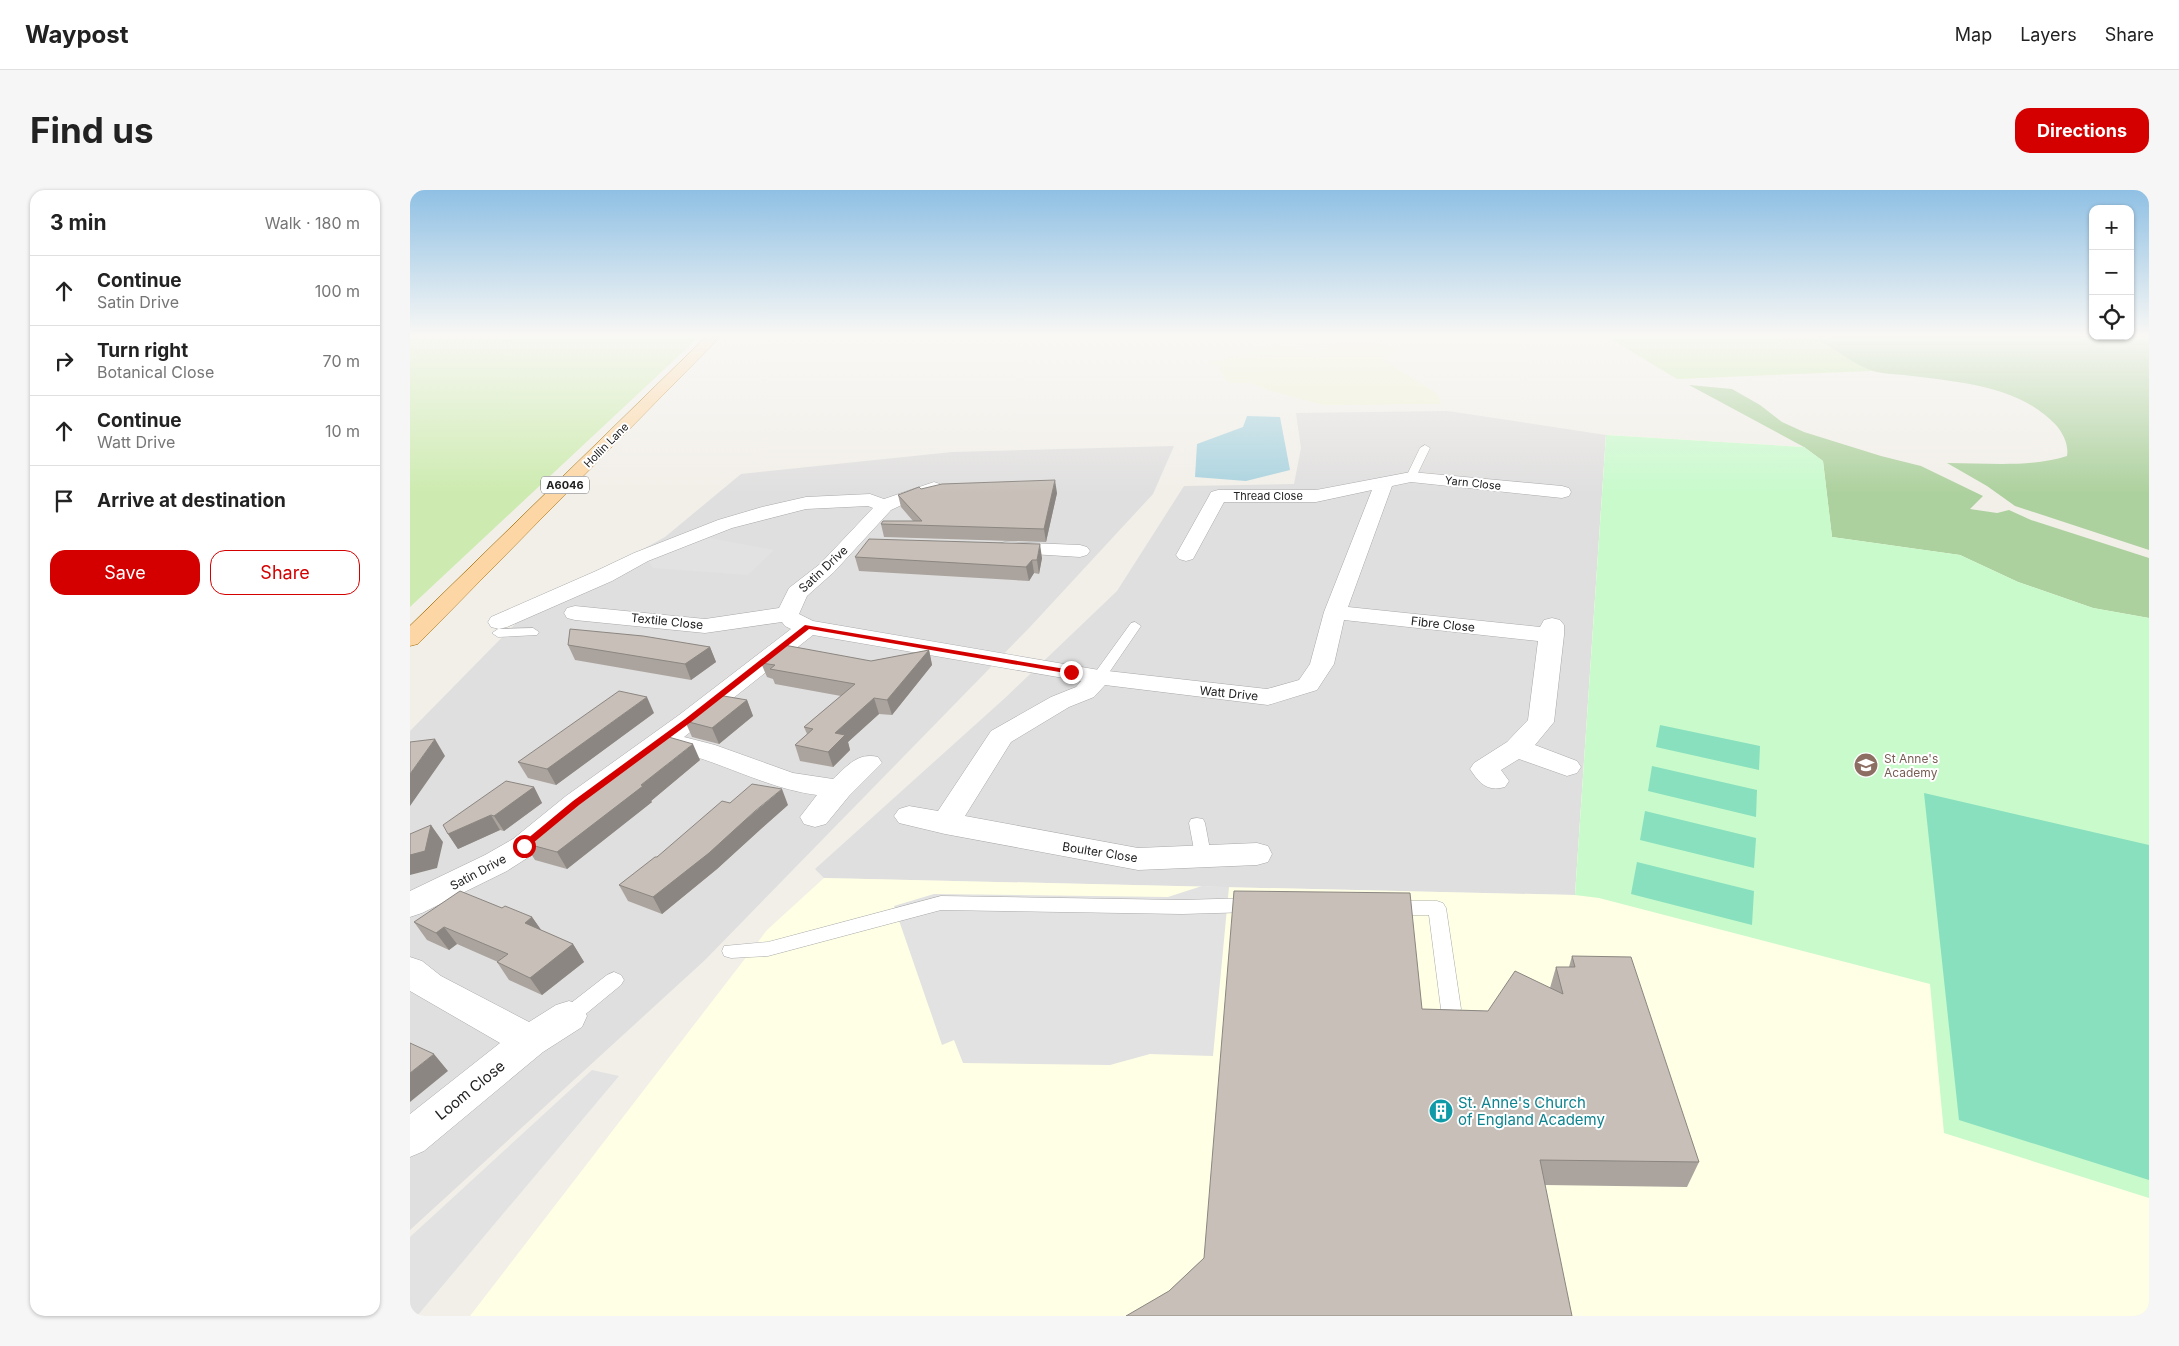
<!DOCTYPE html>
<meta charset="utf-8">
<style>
:root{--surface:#fff;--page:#f6f6f6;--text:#222;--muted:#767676;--line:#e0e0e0;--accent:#d40000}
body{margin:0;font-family:Inter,sans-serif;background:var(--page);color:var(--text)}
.controls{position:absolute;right:15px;top:15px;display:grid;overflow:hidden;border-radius:10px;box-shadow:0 1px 4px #0004}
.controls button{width:45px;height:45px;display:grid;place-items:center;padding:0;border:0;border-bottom:1px solid var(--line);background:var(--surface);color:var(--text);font:25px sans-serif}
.stop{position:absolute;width:15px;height:15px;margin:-11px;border:4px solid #d40000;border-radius:50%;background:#fff}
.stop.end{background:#d40000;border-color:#fff;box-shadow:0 1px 5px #0008}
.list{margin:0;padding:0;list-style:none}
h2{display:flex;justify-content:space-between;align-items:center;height:65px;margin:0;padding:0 20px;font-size:21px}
h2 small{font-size:16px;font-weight:400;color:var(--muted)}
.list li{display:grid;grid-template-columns:32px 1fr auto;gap:15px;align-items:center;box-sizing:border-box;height:70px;padding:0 20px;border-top:1px solid var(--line)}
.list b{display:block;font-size:19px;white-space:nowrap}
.list p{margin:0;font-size:16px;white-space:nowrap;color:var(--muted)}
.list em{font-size:16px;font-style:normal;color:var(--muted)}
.actions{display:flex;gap:10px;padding:15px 20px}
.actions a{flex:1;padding:11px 0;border:1px solid var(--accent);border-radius:15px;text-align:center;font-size:18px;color:var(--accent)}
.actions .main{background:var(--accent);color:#fff}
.icon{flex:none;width:28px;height:28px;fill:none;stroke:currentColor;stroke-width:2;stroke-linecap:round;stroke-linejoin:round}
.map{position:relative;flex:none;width:1739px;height:1126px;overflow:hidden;border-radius:15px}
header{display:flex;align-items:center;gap:30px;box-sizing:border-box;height:70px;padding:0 25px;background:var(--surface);border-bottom:1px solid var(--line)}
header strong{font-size:24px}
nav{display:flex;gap:28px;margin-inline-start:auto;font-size:18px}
.intro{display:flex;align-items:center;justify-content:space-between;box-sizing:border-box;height:120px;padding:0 30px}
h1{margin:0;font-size:35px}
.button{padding:12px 22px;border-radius:15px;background:var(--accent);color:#fff;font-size:18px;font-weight:700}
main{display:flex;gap:30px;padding:0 30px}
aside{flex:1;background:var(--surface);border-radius:15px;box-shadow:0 1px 4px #0004}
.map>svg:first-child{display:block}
.residential{fill:#e0dfdf}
.education{fill:#ffffe5}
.farmland{fill:#eef0d5}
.grass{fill:#cdebb0}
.forest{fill:#add19e}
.park{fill:#c8facc}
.pitch{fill:#88e0be}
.parking{fill:#e2e2e2}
.water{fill:#aad3df}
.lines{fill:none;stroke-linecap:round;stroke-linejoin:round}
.lane-casing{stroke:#a9a9a9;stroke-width:1}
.street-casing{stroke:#a9a9a9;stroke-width:1}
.primary-casing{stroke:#a06b00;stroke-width:1}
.lane{fill:#fff;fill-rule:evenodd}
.street{fill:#fff;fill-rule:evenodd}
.primary{fill:#fcd6a4;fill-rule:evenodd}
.wall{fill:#aba49e}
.shaded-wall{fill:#8b8681}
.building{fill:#c7bfb8;stroke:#8b8681}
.route{fill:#d40000}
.labels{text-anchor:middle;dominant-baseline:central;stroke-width:4;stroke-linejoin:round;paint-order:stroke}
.far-street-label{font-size:11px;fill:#222;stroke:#fff}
.shield{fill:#fff;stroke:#646464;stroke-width:1}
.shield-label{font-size:11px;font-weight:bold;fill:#222}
.street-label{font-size:12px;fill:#222;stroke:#fff}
.education-label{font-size:12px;fill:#785e54;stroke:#fff;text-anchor:start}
.near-street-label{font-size:15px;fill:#222;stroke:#fff}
.near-culture-label{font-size:15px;fill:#0d838f;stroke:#fff;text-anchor:start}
</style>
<header>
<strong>Waypost</strong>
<nav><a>Map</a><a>Layers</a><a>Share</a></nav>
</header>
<div class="intro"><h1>Find us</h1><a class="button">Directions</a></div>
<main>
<aside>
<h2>3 min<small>Walk · 180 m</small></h2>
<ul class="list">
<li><svg class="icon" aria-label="ahead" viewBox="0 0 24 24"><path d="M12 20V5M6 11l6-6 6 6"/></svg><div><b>Continue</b><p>Satin Drive</p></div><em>100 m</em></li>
<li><svg class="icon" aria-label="right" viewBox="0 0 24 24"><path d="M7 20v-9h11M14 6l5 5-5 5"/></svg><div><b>Turn right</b><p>Botanical Close</p></div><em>70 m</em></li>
<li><svg class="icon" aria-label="ahead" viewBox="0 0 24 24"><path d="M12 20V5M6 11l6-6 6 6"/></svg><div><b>Continue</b><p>Watt Drive</p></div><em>10 m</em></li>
<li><svg class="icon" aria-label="arrive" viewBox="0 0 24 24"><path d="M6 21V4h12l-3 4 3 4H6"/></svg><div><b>Arrive at destination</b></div></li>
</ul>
<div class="actions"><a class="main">Save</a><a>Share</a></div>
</aside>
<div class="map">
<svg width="1739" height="1126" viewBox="0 0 1739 1126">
<rect width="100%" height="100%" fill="#f2efe9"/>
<path class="residential" d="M1038,221l158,24 -31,460 -751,-17 -9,-9 190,-171 112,-107 67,-105 110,-2 7,-36 -5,-35z
M764,256l-21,48 -123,133 -325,333 -295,270v-499l115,-117 140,-77 76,-63 211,-22z"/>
<path class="education" d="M1196,245l198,12 19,14 9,76 128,18 58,27 75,26 56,10v698h-1679l297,-386 57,-52 751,17z"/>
<path class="farmland" d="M957,149l30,9 -13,12 54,34 3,10 -117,1 -53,-14 -20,-8h-23l-10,-15 3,-2 -14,-3 71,-18 38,8 26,-13z"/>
<path class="grass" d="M0,145h291l-291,272z
M1194,145h214v4l54,32 -195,8z"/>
<path class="forest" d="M1408,145h331v215l-134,-44 -28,-20 -40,-23c40,0 82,5 120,-7 2,-11 -4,-23 -11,-31 -39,-41 -100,-43 -152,-50 -10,-1 -21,-1 -31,-4 -14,-4 -42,-24 -55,-32z
M1279,195l43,4 28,16 22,17 22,10 77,24 40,10 62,30 -13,13 27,4 12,-3 22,10 118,38v60l-56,-10 -75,-26 -58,-27 -128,-18 -9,-76 -19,-14z"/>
<path class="park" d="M1196,245l198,12 19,14 9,76 128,18 58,27 75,26 56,10v580l-205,-65 -14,-149 -331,-86 -24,-3z"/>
<path class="pitch" d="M1250,535l100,21 -1,24 -103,-23z
M1242,576l105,24 -1,27 -108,-26z
M1514,603l225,52v335l-190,-60z
M1235,621l111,27 -2,30 -114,-28z
M1227,672l117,29 -2,34 -121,-31z"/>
<path class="parking" d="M294,347l70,13 -26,25 -95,-7 -8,-11z
M792,696l27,1 -16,169 -63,-2 -40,11 -147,-2 -9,-23 -12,5 -48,-139 40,-12 234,3z
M182,880l27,6 -202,240h-7v-79z"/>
<path class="water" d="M837,226l33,1 10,53 -44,11 -51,-4 2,-33 46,-17z"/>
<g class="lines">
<defs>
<path id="lane" d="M1015,255l5,3 -14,29 -2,2h-6l-2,-2 14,-29z
M725,432l6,4 -37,54h-10l-2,-3 2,-3 37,-51z
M123,438l6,4 -2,3 -39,2 -6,-4 6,-4z
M787,628l6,1 2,4 6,32 -2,4 -6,2 -6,-2 -2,-4 -6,-32 2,-4z
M531,706l241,4 69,-2 6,2 3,5 -3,5 -6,2 -69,2 -241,-4 -173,46 -37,2 -7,-2 -2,-5 2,-5 44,-4z
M982,711h45l6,2 3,5 15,101 -3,6 -7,2 -7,-2 -3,-6 -12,-94h-37l-6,-2 -3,-5 3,-5z
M204,782l7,3 3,5 -3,5 -45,37 -7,2 -7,-2 -3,-6 3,-6 45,-35z"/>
<path id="street" d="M1001,282l151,14 7,2 2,4 -2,4 -7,2 -151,-16 -19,4 -44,121 192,20 4,-7 8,-2 8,2 4,5v10l-10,87 -19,23 42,16 4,6 -4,6 -10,3 -48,-17 -18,11 8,11 -4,6c-18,5 -26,-4 -35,-18l4,-6 33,-21 21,-22 10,-79 -194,-21 -10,44 -17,26 -49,15 -163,-20 -11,12 -25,10 -58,35 -46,74 173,32 119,-5 11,3 4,8 -4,8 -11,3 -119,5 -193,-36 -46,-11 -5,-7 5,-7 10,-3 29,5 53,-80 60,-34 25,-10 5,-6 -268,-46 -129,102 31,8 78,28 40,6c14,-13 25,-27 45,-22l4,6 -33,33 -23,28 -11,3 -11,-3 -4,-7 17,-22c-53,-7 -98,-35 -150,-46l-81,61 -51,43 -28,18 -85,42 -12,4v-26l75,-36 28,-16 53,-43 113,-81 112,-86 -6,-3 -3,-4 -77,11 -130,-13 -8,-2 -3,-5 3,-5 8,-2 130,13 74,-11 10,-20 31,-24 53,-56 -5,-2 -62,3 -74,19 -84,33 -36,20 -105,46 -8,2 -8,-2 -3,-5 3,-5 105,-46 38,-18 84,-33 44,-13 44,-10 64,-3 14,5 50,-17 6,2 3,4 -3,4 -32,10 -17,8 -57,62 -27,24 -8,18 14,7 286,49 168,19 32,-9 11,-16 14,-52 48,-122 -56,12h-92l-31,57 -7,2 -7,-2 -3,-4 33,-59 2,-4 7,-2h98z
M595,352l75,3 7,2 3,4 -3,4 -7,2 -82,-5 -3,-4 3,-4z
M0,767l12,4 19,15 88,46 27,-17 13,-4 13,4 5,11 -5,11 -39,25 -119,99 -14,6v-43l90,-71 -90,-52z"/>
<path id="primary" d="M298,145h14l-304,309 -8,2v-20z"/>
</defs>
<use href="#lane" class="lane-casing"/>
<use href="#street" class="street-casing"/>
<use href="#primary" class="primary-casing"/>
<use href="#lane" class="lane"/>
<use href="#street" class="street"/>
<use href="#primary" class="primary"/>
</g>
<path class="wall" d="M511,299l136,4 -11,49 -162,-5 -3,-13 32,-3 -12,-14 -3,-12z
M445,367l187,1 -3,16 -5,-1 -5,8 -170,-10z
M158,455l142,2 6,15 -25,18 -116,-20z
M519,460l3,15 -40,50 -13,-1 -31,28 2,8 -17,17 -33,-6 -5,-16 12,-11 -3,-7 37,-31 -66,-12 -2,-5 -6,-2 -6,-14 110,-2z
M337,510l6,16 -34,28 -27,-7 -7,-16z
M244,523l-98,72 -28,-7 -10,-16z
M290,570l-49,41 1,1 -85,67 -32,-9 -11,-17 95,-69 -1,-2z
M124,597l8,16 -38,28 -4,-1 -42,19 -10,-15z
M378,615l-26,23 -45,41 -55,45 -34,-13 -9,-16 38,-28z
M92,718l30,9 9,13 32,14 11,18 -42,33 -33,-15 -12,-18h1l-41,-18 -8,6 -22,-10 -13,-18z
M1162,766l127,206 -12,25 -142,-2 -376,106 35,-33 218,-249 66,2 62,-23 6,-21h13z"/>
<path class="shaded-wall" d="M645,290l2,13 -11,49 -2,-13z
M630,354l2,14 -3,16 -2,-14z
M622,370l2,13 -5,8 -3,-14z
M300,457l6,15 -25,18 -6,-16z
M519,460l3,15 -40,50 -5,-15z
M237,507l7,16 -98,72 -9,-16z
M464,508l5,16 -31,28 2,8 -17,17 -5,-15 7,-19z
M337,510l6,16 -34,28 -7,-16z
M25,549l10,17 -35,50v-32z
M283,554l7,16 -49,41 1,1 -85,67 -10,-17z
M124,597l8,16 -38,28 -10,-15z
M372,599l6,16 -26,23 -45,41 -55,45 -9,-17z
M81,625l9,15 -42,19 -10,-15z
M21,635l12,17 -6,26 -27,7v-20z
M122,727l12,17 -19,-11z
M34,737l13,17 -8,6 -13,-17z
M163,754l11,18 -42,33 -12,-17z
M24,864l14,17 -38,31v-29z"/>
<path class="building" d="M645,290l-11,49 -163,-5 2,-3h39l-24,-26 21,-8 2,2 21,-5z
M459,349l171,5 -3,16h-5l-6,7 -171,-10z
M160,439l73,7 67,11 -25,17 -117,-19z
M374,455l87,16 58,-11 -42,50 -13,-2 -39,35 10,2 -17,17 -33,-7 18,-16 -9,-2 51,-43 -85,-15 5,-4 -14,-2z
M209,501l28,6 -100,72 -29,-7z
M308,505l29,5 -35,28 -27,-7z
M255,546l28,8 -52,41 2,1 -86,66 -33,-9 96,-71h-2z
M25,549l-25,35v-32z
M96,591l28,6 -40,29 -3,-1 -43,19 -5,-9z
M342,594l30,5 -27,22 -46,42 -56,44 -34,-12 36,-28h2l65,-56 8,2z
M21,635l-6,26 -15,4v-21z
M50,701l42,17 3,-2 27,11 -7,6 48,21 -43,34 -33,-16 11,-8 -64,-27 -8,6 -22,-11z
M824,701l176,2 12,116 66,2 27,-40 48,23 -7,-27h19l-3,-11 59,1 68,205 -159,-2 32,156h-446l43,-25 35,-33z
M0,853l24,11 -24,19z"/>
<linearGradient id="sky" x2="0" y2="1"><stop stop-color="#8fc0e4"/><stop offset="0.48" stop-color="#f9f8f5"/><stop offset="1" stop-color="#f9f8f5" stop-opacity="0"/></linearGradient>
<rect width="1739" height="303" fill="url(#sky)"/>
<path class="route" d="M395,435l266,45 3,2 -3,2 -262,-45 -118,93 -112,83 -52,43h-6v-4l52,-43 112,-82z"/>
<defs>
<symbol id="school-disc" viewBox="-11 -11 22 22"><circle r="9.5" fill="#8d6e63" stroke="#fff"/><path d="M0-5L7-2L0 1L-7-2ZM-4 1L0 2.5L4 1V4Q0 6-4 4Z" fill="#fff"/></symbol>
<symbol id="building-disc" viewBox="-11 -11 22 22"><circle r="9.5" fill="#0f9aa8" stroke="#fff"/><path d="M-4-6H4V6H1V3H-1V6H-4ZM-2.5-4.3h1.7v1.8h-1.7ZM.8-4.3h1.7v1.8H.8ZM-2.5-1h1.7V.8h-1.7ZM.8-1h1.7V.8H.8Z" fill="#fff"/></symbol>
</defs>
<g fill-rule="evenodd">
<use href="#school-disc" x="1442" y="561" width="28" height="28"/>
<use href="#building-disc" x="1017" y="907" width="28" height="28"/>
</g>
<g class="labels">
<g class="far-street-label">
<text transform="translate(196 255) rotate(-45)">Hollin Lane</text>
<text transform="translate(1063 293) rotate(6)">Yarn Close</text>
<text x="858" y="306">Thread Close</text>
</g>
<rect class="shield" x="131" y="286.5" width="48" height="17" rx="4"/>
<g class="shield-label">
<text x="155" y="295">A6046</text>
</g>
<g class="street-label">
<text transform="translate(413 379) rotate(-43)">Satin Drive</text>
<text transform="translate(257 431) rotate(6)">Textile Close</text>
<text transform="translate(1033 434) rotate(6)">Fibre Close</text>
<text transform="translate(819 503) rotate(6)">Watt Drive</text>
<text transform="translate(690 662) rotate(9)">Boulter Close</text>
<text transform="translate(68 682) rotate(-28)">Satin Drive</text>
</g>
<g class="education-label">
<text x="1474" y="568">St Anne's<tspan x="1474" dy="14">Academy</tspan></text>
</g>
<g class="near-street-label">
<text transform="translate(60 900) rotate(-39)">Loom Close</text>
</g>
<g class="near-culture-label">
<text x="1048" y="912">St. Anne's Church<tspan x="1048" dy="17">of England Academy</tspan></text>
</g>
</g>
</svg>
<div class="controls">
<button>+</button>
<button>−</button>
<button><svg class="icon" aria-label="locate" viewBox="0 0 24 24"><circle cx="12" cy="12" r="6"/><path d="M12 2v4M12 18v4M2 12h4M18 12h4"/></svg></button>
</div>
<div class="stop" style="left:114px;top:656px"></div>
<div class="stop end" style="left:661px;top:482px"></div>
</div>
</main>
